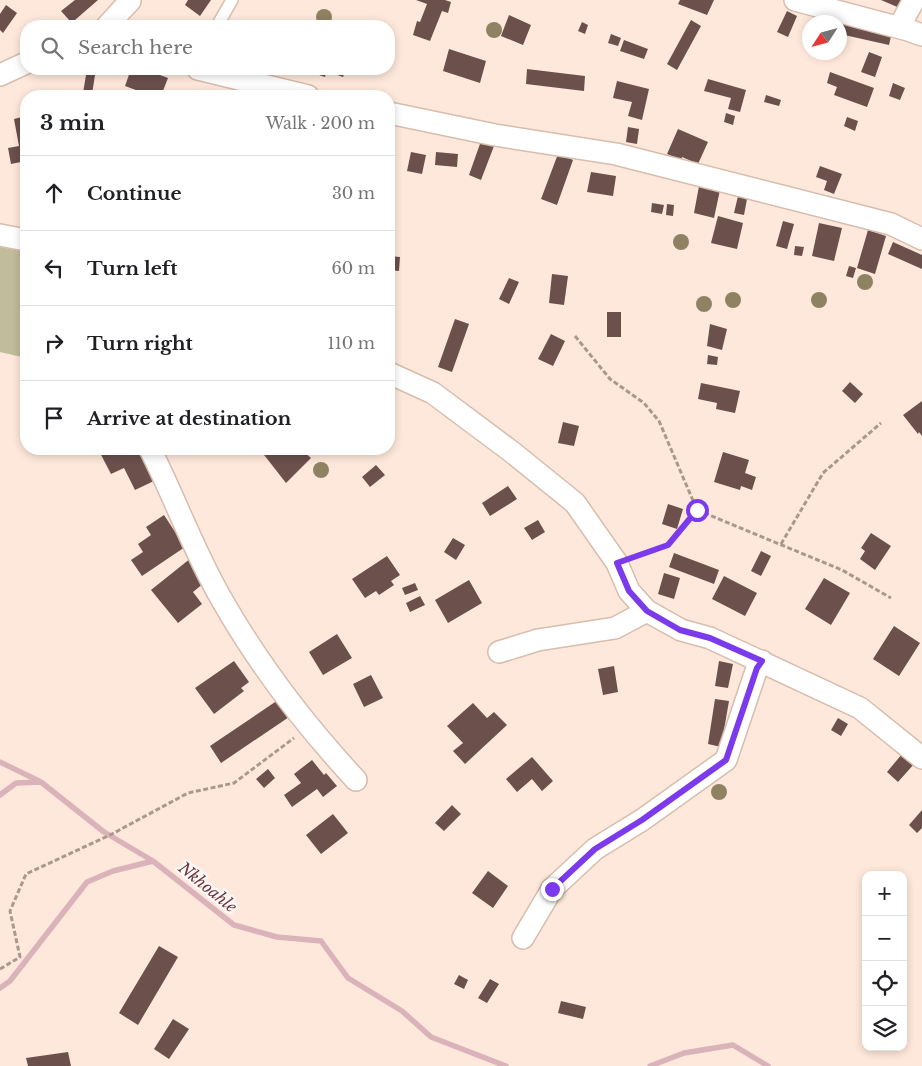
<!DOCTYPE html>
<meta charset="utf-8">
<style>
:root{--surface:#fff;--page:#f2f2f2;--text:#202124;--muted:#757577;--line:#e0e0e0}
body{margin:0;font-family:"Libre Baskerville",serif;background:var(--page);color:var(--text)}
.controls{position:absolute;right:15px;bottom:15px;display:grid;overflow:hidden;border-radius:10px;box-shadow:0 2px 8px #0003}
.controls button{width:45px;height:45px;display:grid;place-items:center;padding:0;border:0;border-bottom:1px solid var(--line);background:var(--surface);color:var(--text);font:25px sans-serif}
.compass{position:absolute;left:802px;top:15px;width:45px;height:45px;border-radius:50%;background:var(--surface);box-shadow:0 2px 8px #0003;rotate:234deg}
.stop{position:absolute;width:15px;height:15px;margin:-11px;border:4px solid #7c3aed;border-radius:50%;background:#fff}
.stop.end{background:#7c3aed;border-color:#fff;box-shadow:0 1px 5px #0008}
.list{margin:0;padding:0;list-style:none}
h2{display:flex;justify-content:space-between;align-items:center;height:65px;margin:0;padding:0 20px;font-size:21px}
h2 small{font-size:16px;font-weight:400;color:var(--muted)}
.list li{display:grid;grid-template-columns:32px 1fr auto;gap:15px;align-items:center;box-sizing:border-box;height:75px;padding:0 20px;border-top:1px solid var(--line)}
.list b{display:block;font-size:19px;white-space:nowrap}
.list em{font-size:16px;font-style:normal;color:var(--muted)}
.icon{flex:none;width:28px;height:28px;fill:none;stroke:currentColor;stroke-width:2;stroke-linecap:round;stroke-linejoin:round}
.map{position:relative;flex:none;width:922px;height:1066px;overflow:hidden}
.search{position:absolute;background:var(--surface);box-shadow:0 2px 8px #0003;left:20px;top:20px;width:375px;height:55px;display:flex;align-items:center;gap:12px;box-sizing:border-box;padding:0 18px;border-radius:20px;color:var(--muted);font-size:19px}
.panel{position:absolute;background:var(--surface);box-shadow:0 2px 8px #0003;left:20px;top:90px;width:375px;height:365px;border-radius:20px}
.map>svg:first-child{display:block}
.green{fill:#c1bc9b}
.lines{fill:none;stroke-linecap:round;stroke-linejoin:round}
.stream{stroke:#dab2b9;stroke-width:5.5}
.building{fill:#6b504c}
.lane-casing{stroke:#d7bdad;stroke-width:14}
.street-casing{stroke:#d7bdad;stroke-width:24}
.path{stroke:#aa988e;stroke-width:3;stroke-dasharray:5 2.5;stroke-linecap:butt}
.lane{stroke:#fff;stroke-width:11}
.street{stroke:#fff;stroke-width:21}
.tree{fill:#8f8263}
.route{stroke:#7c3aed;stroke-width:6}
.labels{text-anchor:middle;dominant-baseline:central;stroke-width:5;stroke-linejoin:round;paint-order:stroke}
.water-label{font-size:16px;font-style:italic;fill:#6a3542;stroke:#fef8f5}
</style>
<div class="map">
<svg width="922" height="1066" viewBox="0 0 922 1066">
<rect width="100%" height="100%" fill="#fee8db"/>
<path class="green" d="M0,247l26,5v106l-26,-6z"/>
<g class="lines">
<path class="stream" d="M0,762l39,19
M0,795l16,-12 25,-1 63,50 49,29 81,64 43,12 44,4 27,37 54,33 29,26 75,29
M0,988l10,-7 77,-99 26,-11 40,-10
M650,1066l34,-13 49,-8 35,21"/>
</g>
<path class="building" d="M75,0h23l-23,20 -5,1 -9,-10z
M188,0h23l-11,16 -15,-11z
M416,0h29l6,2 -3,11 -6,-2 -12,30 -17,-6 4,-14 3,1 7,-18z
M680,0h34l-7,15 -29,-11z
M881,0h25l-4,9z
M6,5l11,8 -14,20 -3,-3v-16z
M787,11l10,5 -9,21 -11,-5z
M509,15l22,10 -8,20 -22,-9z
M691,20l10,6 -24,44 -10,-6z
M842,20l50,12 -3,13 -49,-11z
M582,22l6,3 -3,9 -7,-3z
M611,34l10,4 -3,8 -10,-3z
M624,40l24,9 -4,10 -24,-8z
M449,49l37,12 -6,22 -37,-12z
M869,52l13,5 -7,20 -14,-5z
M87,69h9l-4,25 -9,-1z
M131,69h13l24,9 -7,18h-9l-27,-10z
M302,69h25l-2,8z
M333,69h13l-3,8 -11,-4z
M527,69l58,7 -1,15 -58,-7z
M830,72l44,16 -7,19 -33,-12 3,-8 -10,-4z
M708,79l38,11 -6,22 -12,-3 3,-11 -27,-7z
M617,81l32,8 -7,31 -14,-4 4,-14 -19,-4z
M893,83l12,5 -5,12 -11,-4z
M766,95l15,5 -2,6 -15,-4z
M726,113l9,3 -2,9 -9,-3z
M26,116v45l-15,3 -3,-16 11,-2 -5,-27z
M847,117l11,4 -3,10 -11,-5z
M628,127l11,2 -2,15 -11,-2z
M678,129l30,13 -10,22 -16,-7 -1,3 -14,-6z
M481,141l13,5 -13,34 -12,-5z
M411,152l15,3 -4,19 -15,-3z
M436,152l22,2 -1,13 -22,-2z
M558,154l15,6 -16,45 -16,-6z
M820,166l22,8 -8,20 -10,-4 3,-9 -11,-4z
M591,172l25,4 -3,20 -26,-4z
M699,186l21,4 -6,28 -20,-5z
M738,196l9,3 -3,16 -10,-2z
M652,203l12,2 -2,9 -11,-2z
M667,204l7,1 -1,11 -7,-1z
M718,216l25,7 -6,26 -26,-6z
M783,221l11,3 -7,25 -11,-3z
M819,223l23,5 -8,33 -22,-5z
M868,230l18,6 -11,38 -18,-6z
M893,242l29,13v14l-34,-15z
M795,246l9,1 -2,9 -8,-1z
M389,256l11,1 -1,14 -10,-1z
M849,266l7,2 -3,10 -7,-2z
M552,274l16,2 -4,29 -15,-2z
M509,278l10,4 -10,22 -10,-5z
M607,312h14v25h-14z
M455,319l14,5 -17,48 -14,-5z
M710,324l17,5 -5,21 -15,-4z
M551,334l14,7 -12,25 -15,-7z
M708,355l10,2 -1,8 -10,-1z
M850,382l13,12 -8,9 -13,-12z
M701,383l39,8 -5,22 -19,-4 1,-6 -19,-4z
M922,401v35l-3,-4 -1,2 -15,-19z
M563,422l16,4 -5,20 -16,-3z
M98,449h43l15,31 -21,10 -11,-22 -13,6z
M263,449h38l10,9 -25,25 -25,-32z
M723,452l26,8 -4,13 11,4 -4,13 -11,-4 -1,4 -26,-8z
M376,465l9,10 -15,12 -8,-10z
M508,486l9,13 -27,17 -8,-13z
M668,504l15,5 -6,20 -15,-5z
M164,515l21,32 -43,29 -11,-16 12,-8 -5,-8 13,-9 -5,-8z
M538,520l7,12 -13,8 -8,-12z
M871,533l20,13 -16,24 -15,-11 5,-8 -4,-3z
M453,538l12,7 -9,15 -12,-8z
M761,551l10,5 -10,20 -10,-5z
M674,553l45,17 -5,14 -45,-17z
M387,556l13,19 -9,6 3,4 -15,10 -3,-4 -11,7 -13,-19z
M191,558l18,21 -16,13 9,12 -24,19 -27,-33z
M664,573l16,5 -6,21 -16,-5z
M724,576l33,17 -12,23 -33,-17z
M824,578l26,15 -19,32 -26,-16z
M469,580l13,23 -34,20 -13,-23z
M415,583l3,7 -13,5 -3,-7z
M420,596l5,9 -15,7 -4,-9z
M894,626l26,17 -21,33 -26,-17z
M337,634l15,24 -29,17 -14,-23z
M234,661l15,21 -8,6 3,3 -30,23 -19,-26z
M719,661l14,3 -5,24 -13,-2z
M614,666l4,26 -15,3 -5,-26z
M371,675l12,23 -19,9 -11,-23z
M281,698l11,17 -71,48 -11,-17z
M715,699l14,2 -8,46 -13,-3z
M473,703l14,15 7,-6 13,13 -42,39 -12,-13 10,-8 -16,-17z
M838,718l10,6 -7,12 -10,-6z
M902,754l12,10 -16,18 -11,-10z
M532,757l21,24 -11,10 -10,-12 -15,13 -11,-13z
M312,760l12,15 2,-2 11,13 -14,11 -6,-8 -25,18 -8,-12 17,-12 -7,-9z
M268,769l7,9 -11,10 -8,-9z
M452,805l9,9 -17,17 -9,-8z
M922,810v18l-5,5 -8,-8z
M333,814l15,19 -27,21 -15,-19z
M488,871l20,15 -15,22 -21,-15z
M159,946l19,11 -40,68 -19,-12z
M459,975l9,5 -4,9 -10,-5z
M490,979l9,5 -12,19 -9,-5z
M561,1001l25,6 -3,12 -25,-6z
M173,1019l16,10 -20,30 -15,-10z
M68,1052l3,14h-43l-2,-8z"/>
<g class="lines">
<defs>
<path id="lane" d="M217,26l15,-26"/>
<path id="street" d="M795,0l113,30 14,5
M107,26l23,-25 -1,-1
M899,27l15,-27
M198,69l110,27
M0,75l26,-12
M389,113l106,22 121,19 275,70 31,15
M0,235l26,5
M389,373l44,20 79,59 63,51 42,60 12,28 18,20 -32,17 -77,12 -39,12
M150,449c25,49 44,103 72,151 37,65 83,125 134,180
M647,611l34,19 29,8 150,70 62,50
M523,938l29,-49 43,-40 47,-29 84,-60 31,-92 5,-7"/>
</defs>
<use href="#lane" class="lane-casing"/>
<use href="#street" class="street-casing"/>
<path class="path" d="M575,336l35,43 34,24 15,18 38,89 145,60 49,28
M781,544l42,-71 58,-50
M634,557l34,-12 29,-35
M0,969l20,-12 -10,-46 16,-37 84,-39 78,-42 46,-10 60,-45"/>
<use href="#lane" class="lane"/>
<use href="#street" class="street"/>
</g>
<g class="tree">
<circle cx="324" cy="17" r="8"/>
<circle cx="494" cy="30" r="8"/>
<circle cx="681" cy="242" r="8"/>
<circle cx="865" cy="282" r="8"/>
<circle cx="733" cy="300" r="8"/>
<circle cx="819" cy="300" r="8"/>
<circle cx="704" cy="304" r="8"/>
<circle cx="321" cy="470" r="8"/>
<circle cx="719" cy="792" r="8"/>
</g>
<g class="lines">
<path class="route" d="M552,889l43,-40 47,-29 84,-60 31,-92 5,-7 -52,-23 -30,-8 -33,-19 -18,-20 -12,-28 51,-18 29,-35"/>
</g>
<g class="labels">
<g class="water-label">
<text transform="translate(208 887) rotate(39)">Nkhoahle</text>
</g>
</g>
</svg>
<div class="controls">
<button>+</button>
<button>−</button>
<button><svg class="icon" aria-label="locate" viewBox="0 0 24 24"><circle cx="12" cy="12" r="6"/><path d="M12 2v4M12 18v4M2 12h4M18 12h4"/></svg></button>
<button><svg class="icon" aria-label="layers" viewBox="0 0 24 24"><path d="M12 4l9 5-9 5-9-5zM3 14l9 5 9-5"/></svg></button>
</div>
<svg class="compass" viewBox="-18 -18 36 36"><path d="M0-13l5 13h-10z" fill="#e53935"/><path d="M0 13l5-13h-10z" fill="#757577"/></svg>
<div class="stop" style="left:697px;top:510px"></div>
<div class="stop end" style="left:552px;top:889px"></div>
<div class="search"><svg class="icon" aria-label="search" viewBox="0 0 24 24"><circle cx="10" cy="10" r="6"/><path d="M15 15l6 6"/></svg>Search here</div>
<section class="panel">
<h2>3 min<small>Walk · 200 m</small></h2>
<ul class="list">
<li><svg class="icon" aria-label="ahead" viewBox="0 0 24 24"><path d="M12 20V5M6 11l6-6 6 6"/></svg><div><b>Continue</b></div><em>30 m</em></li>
<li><svg class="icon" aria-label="left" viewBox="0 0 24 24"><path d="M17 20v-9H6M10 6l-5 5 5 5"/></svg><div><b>Turn left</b></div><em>60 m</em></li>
<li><svg class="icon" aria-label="right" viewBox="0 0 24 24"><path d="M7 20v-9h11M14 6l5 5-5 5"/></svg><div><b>Turn right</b></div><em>110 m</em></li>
<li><svg class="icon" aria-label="arrive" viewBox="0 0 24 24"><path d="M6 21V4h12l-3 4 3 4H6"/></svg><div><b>Arrive at destination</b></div></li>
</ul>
</section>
</div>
